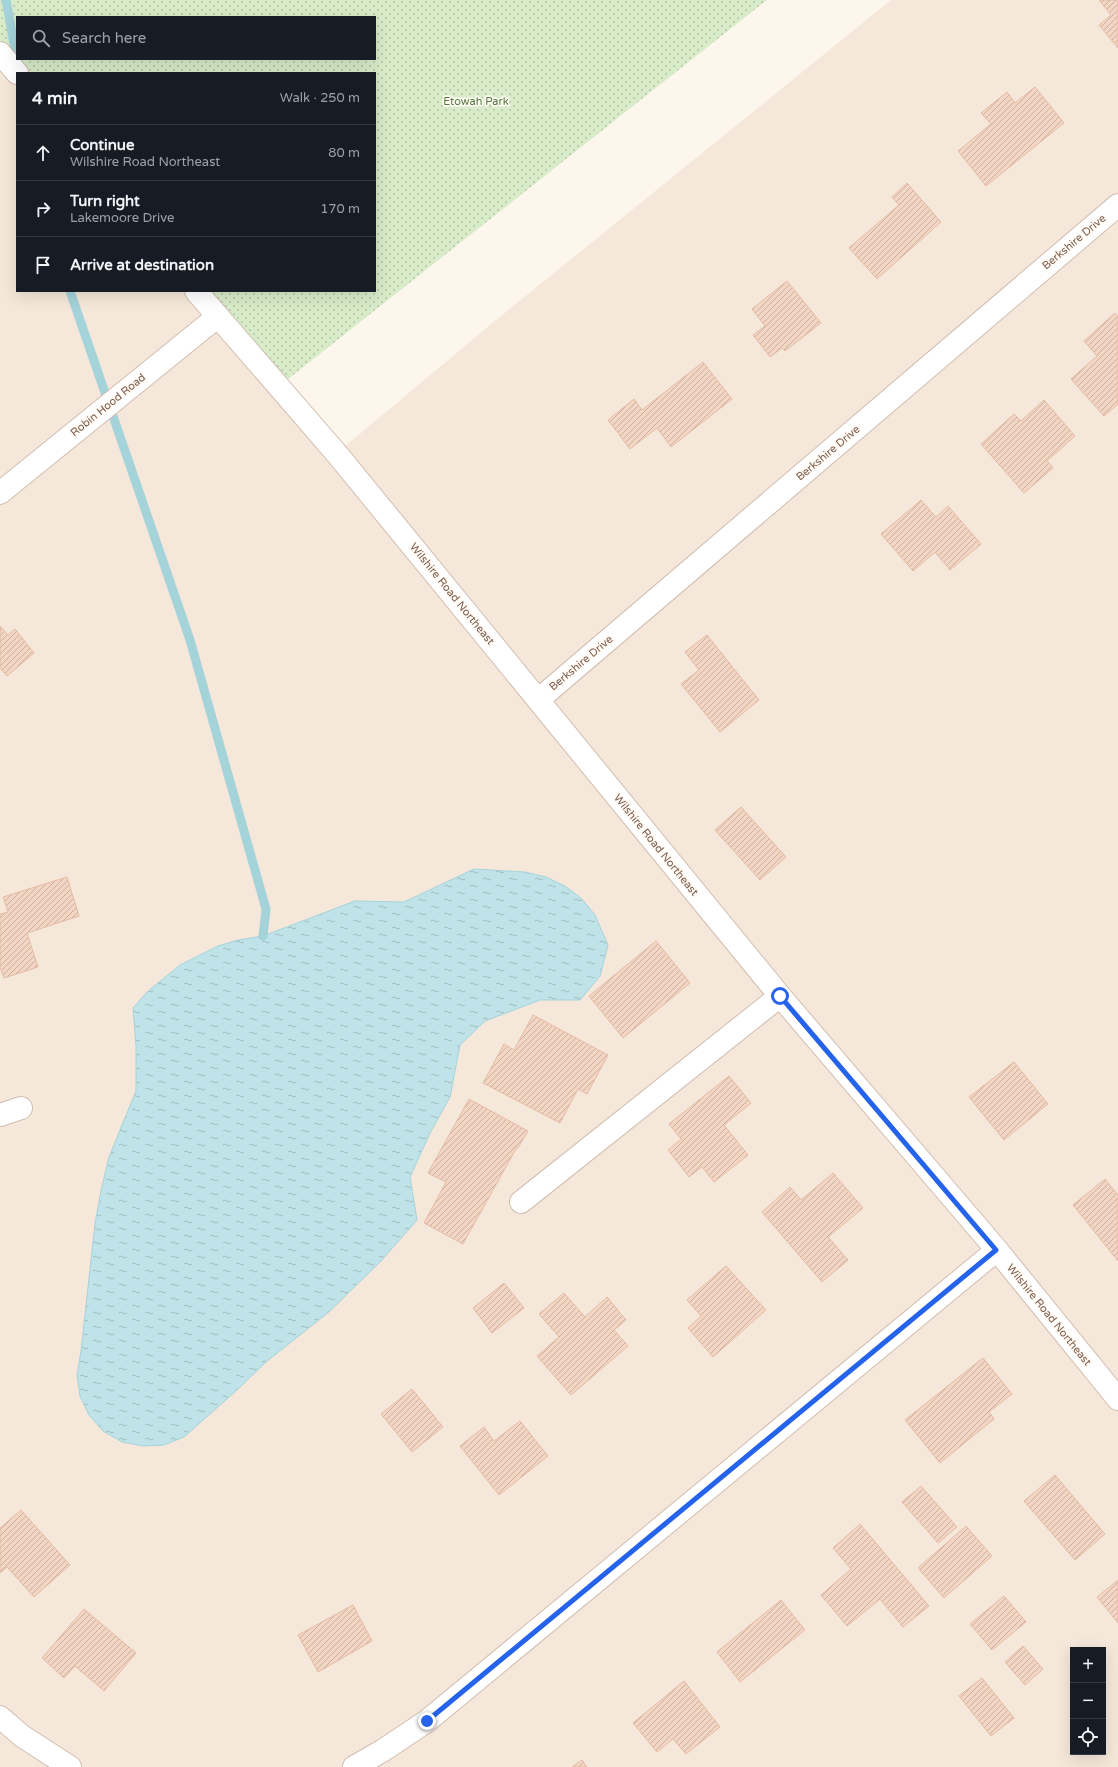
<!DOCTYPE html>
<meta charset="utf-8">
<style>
:root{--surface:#171b24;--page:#20242c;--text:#f1f3f6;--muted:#9ea1a6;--line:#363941}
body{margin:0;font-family:"Varela Round",sans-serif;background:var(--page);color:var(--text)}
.controls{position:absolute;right:12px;bottom:12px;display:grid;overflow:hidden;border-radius:0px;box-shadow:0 4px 16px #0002}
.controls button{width:36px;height:36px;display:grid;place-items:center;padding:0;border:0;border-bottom:1px solid var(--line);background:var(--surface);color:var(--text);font:20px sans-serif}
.stop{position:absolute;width:12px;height:12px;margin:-9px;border:3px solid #2563eb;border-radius:50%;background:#fff}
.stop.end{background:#2563eb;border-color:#fff;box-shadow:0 1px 4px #0008}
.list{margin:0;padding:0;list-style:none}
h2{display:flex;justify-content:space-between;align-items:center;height:52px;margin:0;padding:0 16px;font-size:17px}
h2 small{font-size:13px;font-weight:400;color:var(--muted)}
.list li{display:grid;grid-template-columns:26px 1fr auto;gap:12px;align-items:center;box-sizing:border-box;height:56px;padding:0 16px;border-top:1px solid var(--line)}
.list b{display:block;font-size:15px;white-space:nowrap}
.list p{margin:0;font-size:13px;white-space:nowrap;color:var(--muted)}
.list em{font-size:13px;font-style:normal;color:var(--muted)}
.icon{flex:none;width:22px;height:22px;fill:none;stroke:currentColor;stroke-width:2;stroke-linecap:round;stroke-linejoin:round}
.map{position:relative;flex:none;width:1118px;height:1767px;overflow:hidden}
.search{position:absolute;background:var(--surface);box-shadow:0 4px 16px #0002;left:16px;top:16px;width:360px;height:44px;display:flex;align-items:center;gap:10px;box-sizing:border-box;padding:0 14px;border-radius:0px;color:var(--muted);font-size:15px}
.panel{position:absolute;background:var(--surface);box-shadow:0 4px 16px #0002;left:16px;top:72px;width:360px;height:220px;border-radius:0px}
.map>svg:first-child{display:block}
.residential{fill:#f5e8da;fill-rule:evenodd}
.park{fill:url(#park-dots);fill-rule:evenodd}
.water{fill:url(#water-ripples);stroke:#a5d3da}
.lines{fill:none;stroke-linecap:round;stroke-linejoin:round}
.stream{stroke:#a5d3da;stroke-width:9}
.building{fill:url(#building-hatch);stroke:#e6bba3}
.minor-casing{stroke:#d1beb0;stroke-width:24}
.minor{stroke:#fff;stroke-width:22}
.route{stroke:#2563eb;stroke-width:5}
.labels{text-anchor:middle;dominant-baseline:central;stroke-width:3.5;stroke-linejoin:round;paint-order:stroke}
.park-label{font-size:11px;fill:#537a41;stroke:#fffaf3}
.street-label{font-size:11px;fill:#7a5c4d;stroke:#fffaf3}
</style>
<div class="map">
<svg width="1118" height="1767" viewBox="0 0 1118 1767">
<defs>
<pattern id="park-dots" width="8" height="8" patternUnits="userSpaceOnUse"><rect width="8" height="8" fill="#d8ecc9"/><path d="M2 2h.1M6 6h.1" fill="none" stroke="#b4c2a5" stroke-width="1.8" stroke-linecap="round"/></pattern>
<pattern id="water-ripples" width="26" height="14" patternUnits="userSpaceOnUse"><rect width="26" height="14" fill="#bfe3e8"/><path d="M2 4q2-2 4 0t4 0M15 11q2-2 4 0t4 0" fill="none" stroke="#a0bbbe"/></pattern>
<pattern id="building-hatch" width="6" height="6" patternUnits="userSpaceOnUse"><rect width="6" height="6" fill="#f3d5c3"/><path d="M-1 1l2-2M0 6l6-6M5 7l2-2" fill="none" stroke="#cab0a1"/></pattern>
</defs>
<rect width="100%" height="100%" fill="#fdf6ec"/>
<path class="residential" d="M891,0h227v1767h-1118v-1716l17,22v218h179l141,162 159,-133zM1073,1650h30v102h-30z"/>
<path class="park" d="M0,0h767l-489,387 -78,-96h175v-218h-354l-21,-26zM17,17h358v42h-358z"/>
<path class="water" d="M474,869l51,3 21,5 19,9 17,13 13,16 13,30 -8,31 -20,24h-40l-55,21 -25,24 -10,52 -20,36 -20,44 7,43 -36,41 -51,50 -64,51 -29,28 -53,47 -20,8 -21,1 -21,-4 -19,-11 -14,-16 -9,-19 -3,-21 4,-24 14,-127 6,-33 8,-34 27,-66v-45l-3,-38 14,-16 33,-27 38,-19 20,-6 25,-4 92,-35 49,1z"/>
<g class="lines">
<path class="stream" d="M6,0l12,66
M70,291l120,349 76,269 -3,27"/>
</g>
<path class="building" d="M1099,0h19v48l-19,-23 12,-10z
M1035,87l29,36 -78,63 -28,-35 33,-27 -10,-11 26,-21 8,11z
M907,183l34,39 -64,57 -28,-31 50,-43 -7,-8z
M787,281l34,42 -36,28 -3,-3 -12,9 -17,-22 12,-9 -13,-17z
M1115,313l3,3v88l-14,12 -33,-37 26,-23 -13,-15z
M703,362l29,37 -61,48 -14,-19 -27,21 -22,-29 26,-21 8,11z
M1044,400l31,36 -28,25 6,7 -29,25 -43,-49 33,-30 7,7z
M921,500l15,17 12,-11 33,38 -31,26 -15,-18 -22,19 -32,-37z
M0,626l8,9 7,-6 19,24 -27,23 -7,-8z
M707,635l52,65 -39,32 -39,-48 18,-14 -14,-18z
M741,807l45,50 -26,23 -45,-50z
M67,877l12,39 -52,17 11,34 -34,11 -4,-11v-53l8,-2 -5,-15z
M656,941l34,42 -67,55 -34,-42z
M533,1015l75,40 -21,39 -9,-5 -18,34 -77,-40 21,-39 10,6z
M1014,1062l34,42 -44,36 -35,-43z
M729,1076l22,27 -27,22 24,30 -34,27 -12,-15 -13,10 -21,-27 13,-11 -12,-15z
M469,1099l59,32 -10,17 -1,-1 -54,97 -39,-21 22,-41 -18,-9z
M833,1173l30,35 -35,29 20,23 -26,22 -60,-70 28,-25 11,13z
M1105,1179l13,16v66l-45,-56z
M726,1266l40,44 -53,47 -25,-29 13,-12 -14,-16z
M504,1283l20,25 -32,25 -19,-25z
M564,1293l21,24 22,-20 19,23 -12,10 14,16 -57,49 -34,-39 22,-19 -20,-23z
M983,1358l29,36 -23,18 5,7 -54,44 -35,-43z
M412,1389l31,38 -31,25 -31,-38z
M520,1421l28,35 -49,39 -39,-49 24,-19 10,14z
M1055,1475l50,59 -30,26 -51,-59z
M921,1486l36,41 -19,16 -36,-41z
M21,1510l49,55 -36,32 -27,-30 -7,6v-45z
M860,1524l69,82 -26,21 -23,-28 -33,27 -26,-31 30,-26 -18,-21z
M966,1526l26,30 -48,42 -26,-30z
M1118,1580v43l-21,-26z
M1004,1596l22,26 -34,28 -22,-26z
M781,1600l24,30 -65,52 -23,-30z
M353,1605l19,36 -54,31 -20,-37z
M84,1609l52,44 -32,38 -29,-25 -11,12 -22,-20z
M1023,1646l20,23 -18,16 -20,-23z
M982,1678l32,40 -23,18 -32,-40z
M684,1681l36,46 -34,27 -13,-15 -16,13 -24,-29z
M582,1760l5,7h-15z"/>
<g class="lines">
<defs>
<path id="minor" d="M0,53l17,20
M196,291l141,163 443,542 217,254 121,149
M0,493l217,-176
M538,700l580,-495
M0,1115l21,-7
M521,1202l259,-206
M0,1717l22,19 48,31
M354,1767l28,-16 45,-30 570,-471"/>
</defs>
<use href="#minor" class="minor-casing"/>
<use href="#minor" class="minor"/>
</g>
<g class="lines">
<path class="route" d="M427,1721l569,-471 -216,-254"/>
</g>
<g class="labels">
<g class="park-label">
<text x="476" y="101">Etowah Park</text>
</g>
<g class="street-label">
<text transform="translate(1074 242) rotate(-40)">Berkshire Drive</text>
<text transform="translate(108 405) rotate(-39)">Robin Hood Road</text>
<text transform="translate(828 453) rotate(-40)">Berkshire Drive</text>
<text transform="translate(452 594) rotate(51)">Wilshire Road Northeast</text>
<text transform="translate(581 663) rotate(-40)">Berkshire Drive</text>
<text transform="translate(656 845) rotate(51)">Wilshire Road Northeast</text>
<text transform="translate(1049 1315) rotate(51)">Wilshire Road Northeast</text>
</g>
</g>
</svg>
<div class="controls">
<button>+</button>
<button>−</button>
<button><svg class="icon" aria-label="locate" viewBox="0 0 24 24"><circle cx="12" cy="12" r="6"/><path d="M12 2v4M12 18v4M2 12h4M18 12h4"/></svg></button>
</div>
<div class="stop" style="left:780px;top:996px"></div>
<div class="stop end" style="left:427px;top:1721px"></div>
<div class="search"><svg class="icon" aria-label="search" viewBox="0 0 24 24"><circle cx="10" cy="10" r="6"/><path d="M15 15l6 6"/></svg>Search here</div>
<section class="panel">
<h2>4 min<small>Walk · 250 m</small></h2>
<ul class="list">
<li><svg class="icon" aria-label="ahead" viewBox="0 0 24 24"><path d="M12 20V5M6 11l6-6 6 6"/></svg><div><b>Continue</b><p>Wilshire Road Northeast</p></div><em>80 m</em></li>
<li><svg class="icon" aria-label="right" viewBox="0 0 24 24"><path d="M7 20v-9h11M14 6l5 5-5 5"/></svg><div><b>Turn right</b><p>Lakemoore Drive</p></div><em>170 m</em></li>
<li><svg class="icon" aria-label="arrive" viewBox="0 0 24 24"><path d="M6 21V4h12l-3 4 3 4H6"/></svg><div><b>Arrive at destination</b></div></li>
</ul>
</section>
</div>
